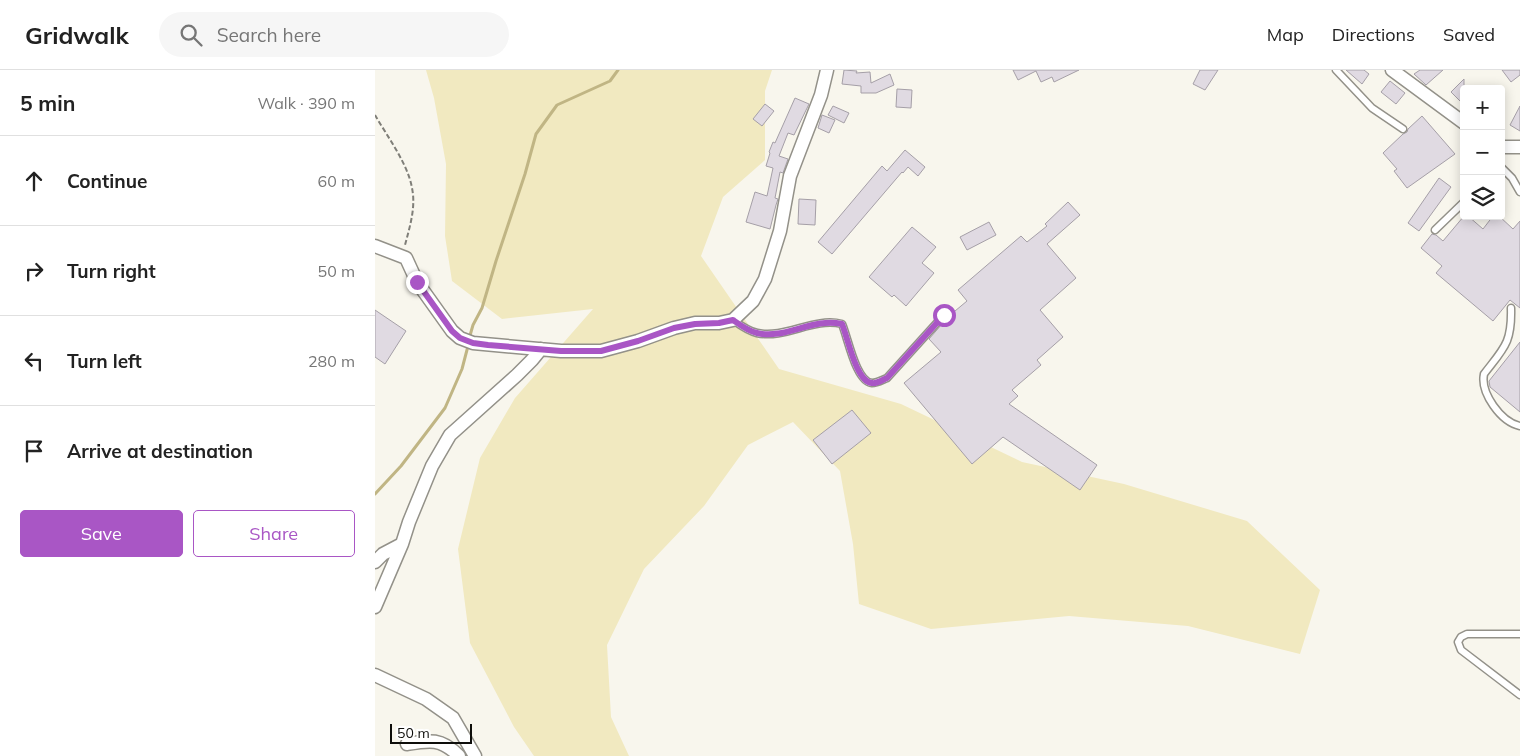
<!DOCTYPE html>
<meta charset="utf-8">
<style>
:root{--surface:#fff;--page:#f6f6f6;--text:#222;--muted:#767676;--line:#e0e0e0;--accent:#a956c5}
body{margin:0;font-family:Mulish,sans-serif;background:var(--page);color:var(--text)}
.controls{position:absolute;right:15px;top:15px;display:grid;overflow:hidden;border-radius:5px;box-shadow:0 2px 12px #0003}
.controls button{width:45px;height:45px;display:grid;place-items:center;padding:0;border:0;border-bottom:1px solid var(--line);background:var(--surface);color:var(--text);font:25px sans-serif}
.scale{position:absolute;left:15px;bottom:12px;width:82px;box-sizing:border-box;padding-left:5px;border:2px solid #0e0e0b;border-top:0;font-size:14px;line-height:18px;white-space:nowrap;color:#0e0e0b;-webkit-text-stroke:4px #fff;paint-order:stroke}
.stop{position:absolute;width:15px;height:15px;margin:-11px;border:4px solid #a956c5;border-radius:50%;background:#fff}
.stop.end{background:#a956c5;border-color:#fff;box-shadow:0 1px 5px #0008}
.list{margin:0;padding:0;list-style:none}
h2{display:flex;justify-content:space-between;align-items:center;height:65px;margin:0;padding:0 20px;font-size:21px}
h2 small{font-size:16px;font-weight:400;color:var(--muted)}
.list li{display:grid;grid-template-columns:32px 1fr auto;gap:15px;align-items:center;box-sizing:border-box;height:90px;padding:0 20px;border-top:1px solid var(--line)}
.list b{display:block;font-size:19px;white-space:nowrap}
.list em{font-size:16px;font-style:normal;color:var(--muted)}
.actions{display:flex;gap:10px;padding:15px 20px}
.actions a{flex:1;padding:11px 0;border:1px solid var(--accent);border-radius:5px;text-align:center;font-size:18px;color:var(--accent)}
.actions .main{background:var(--accent);color:#fff}
.icon{flex:none;width:28px;height:28px;fill:none;stroke:currentColor;stroke-width:2;stroke-linecap:round;stroke-linejoin:round}
.map{position:relative;flex:none;width:1145px;height:686px;overflow:hidden}
header{display:flex;align-items:center;gap:30px;box-sizing:border-box;height:70px;padding:0 25px;background:var(--surface);border-bottom:1px solid var(--line)}
header strong{font-size:24px}
nav{display:flex;gap:28px;margin-inline-start:auto;font-size:18px}
.search{width:350px;height:45px;background:var(--page);display:flex;align-items:center;gap:12px;box-sizing:border-box;padding:0 18px;border-radius:28px;color:var(--muted);font-size:19px}
main{display:flex}
aside{flex:1;background:var(--surface)}
.map>svg:first-child{display:block}
.green{fill:#f1e9c0}
.lines{fill:none;stroke-linecap:round;stroke-linejoin:round}
.stream{stroke:#c0b584;stroke-width:3}
.building{fill:#e0dae2;stroke:#a59fa7}
.lane-casing{stroke:#939189;stroke-width:9}
.street-casing{stroke:#939189;stroke-width:15}
.path{stroke:#7f7e78;stroke-width:2;stroke-dasharray:5 2.5;stroke-linecap:butt}
.lane{stroke:#fff;stroke-width:6}
.street{stroke:#fff;stroke-width:12}
.route{stroke:#a956c5;stroke-width:6}
</style>
<header>
<strong>Gridwalk</strong>
<div class="search"><svg class="icon" aria-label="search" viewBox="0 0 24 24"><circle cx="10" cy="10" r="6"/><path d="M15 15l6 6"/></svg>Search here</div>
<nav><a>Map</a><a>Directions</a><a>Saved</a></nav>
</header>
<main>
<aside>
<h2>5 min<small>Walk · 390 m</small></h2>
<ul class="list">
<li><svg class="icon" aria-label="ahead" viewBox="0 0 24 24"><path d="M12 20V5M6 11l6-6 6 6"/></svg><div><b>Continue</b></div><em>60 m</em></li>
<li><svg class="icon" aria-label="right" viewBox="0 0 24 24"><path d="M7 20v-9h11M14 6l5 5-5 5"/></svg><div><b>Turn right</b></div><em>50 m</em></li>
<li><svg class="icon" aria-label="left" viewBox="0 0 24 24"><path d="M17 20v-9H6M10 6l-5 5 5 5"/></svg><div><b>Turn left</b></div><em>280 m</em></li>
<li><svg class="icon" aria-label="arrive" viewBox="0 0 24 24"><path d="M6 21V4h12l-3 4 3 4H6"/></svg><div><b>Arrive at destination</b></div></li>
</ul>
<div class="actions"><a class="main">Save</a><a>Share</a></div>
</aside>
<div class="map">
<svg width="1145" height="686" viewBox="0 0 1145 686">
<rect width="100%" height="100%" fill="#f8f6ed"/>
<path class="green" d="M51,0h346l-7,21v69l-42,37 -22,59 78,113 122,35 121,58 102,22 123,37 73,69 -20,64 -112,-28 -119,-10 -138,13 -72,-25 -6,-60 -13,-73 -47,-49 -45,23 -44,61 -60,63 -37,76 4,72 18,39h-95l-20,-29 -44,-84 -12,-94 22,-91 35,-60 78,-89 -91,10 -50,-38 -7,-45 1,-72 -12,-66z"/>
<g class="lines">
<path class="stream" d="M94,269l4,-14 9,-17 14,-47 29,-87 11,-40 21,-29 53,-24 8,-11
M0,424l26,-28 44,-58 17,-39 6,-23"/>
</g>
<path class="building" d="M469,0l13,1 -1,2 14,-1 1,11 19,-9 4,11 -18,8h-15v-7l-19,-2z
M638,0h66l-25,12 -2,-5 -11,5 -5,-11 -18,9z
M825,0h18l-13,20 -12,-6z
M971,0h18l5,4 -7,10z
M1045,0h23l-17,15 -12,-11z
M1127,0h18v5l-9,7z
M1089,9v26l-13,-13z
M1015,11l15,12 -9,11 -15,-12z
M522,19l15,1 -1,18 -15,-1z
M420,28l14,6 -15,31 -6,-2 -9,23 9,3 -5,14 -3,-1 -5,26 3,1 -2,6 -6,24 -24,-7 9,-30 12,4 6,-28 -7,-2 4,-13 -1,-1 4,-10 2,1z
M390,34l9,7 -12,15 -9,-7z
M458,36l16,7 -5,10 -16,-8z
M1145,36v25l-10,-6z
M447,45l13,5 -6,13 -11,-5z
M1047,46l33,38 -48,34 -13,-17 3,-2 -14,-16 20,-19 4,-2 1,-3z
M530,80l20,17 -7,9 -10,-9 -5,6 -1,-1 -70,82 -14,-12 64,-76 5,5z
M1064,108l12,9 -32,44 -11,-8z
M424,129l17,1 -1,25 -17,-1z
M693,132l12,13 -33,29 29,34 -36,32 23,27 -26,23 4,5 -29,25 6,6 -9,8 88,61 -17,25 -77,-53 -31,27 -68,-81 37,-31 -12,-13 20,-23 18,-15 -9,-11 63,-54 6,6 20,-16 -2,-2z
M1089,146h4l15,13 10,-13h6l14,13 7,-8v87l-10,-8 -17,21 -57,-48 6,-7 -21,-18 11,-14 4,1 7,6z
M614,152l7,13 -29,15 -7,-13z
M537,157l24,20 -14,16 12,10 -28,33 -12,-11 -2,2 -23,-20z
M0,240l31,21 -21,33 -10,-7z
M1145,272v70l-30,-25 -1,-6z
M477,340l19,23 -39,31 -19,-24z"/>
<g class="lines">
<defs>
<path id="lane" d="M961,0l36,38 31,21
M1126,97l11,11 8,14
M1060,160l29,-28
M1136,238c1,35 -7,40 -27,66 -4,19 17,48 36,52
M358,250c7,5 15,11 24,13 29,6 56,-16 85,-9 6,14 14,58 30,59 5,0 10,-3 15,-5l57,-63
M1145,564h-53l-6,3 -3,5 3,8 59,45"/>
<path id="street" d="M1017,0l72,53
M1126,77h19
M0,176l31,12 11,24 35,49 8,7 13,5 88,8h40l37,-10 36,-13 21,-5h24l14,-3 20,-19 12,-22 15,-48 10,-55 31,-81 6,-25
M0,492l8,-8 19,-10
M0,537l27,-63 7,-22 23,-56 18,-31 67,-60 15,-15 9,-11
M0,605l51,24 27,19 22,38
M32,674c23,-4 34,-6 52,12"/>
</defs>
<use href="#lane" class="lane-casing"/>
<use href="#street" class="street-casing"/>
<path class="path" d="M0,45c12,21 33,49 37,73 4,19 -2,38 -7,57"/>
<use href="#lane" class="lane"/>
<use href="#street" class="street"/>
</g>
<g class="lines">
<path class="route" d="M42,212l35,49 8,7 13,5 15,2 73,6h40l37,-10 36,-13 21,-4 24,-1 14,-3c7,5 15,11 24,13 28,7 56,-16 85,-9 6,14 14,58 30,59 5,1 10,-3 15,-5l57,-63"/>
</g>
</svg>
<div class="controls">
<button>+</button>
<button>−</button>
<button><svg class="icon" aria-label="layers" viewBox="0 0 24 24"><path d="M12 4l9 5-9 5-9-5zM3 14l9 5 9-5"/></svg></button>
</div>
<div class="scale">50 m</div>
<div class="stop" style="left:569px;top:245px"></div>
<div class="stop end" style="left:42px;top:212px"></div>
</div>
</main>
